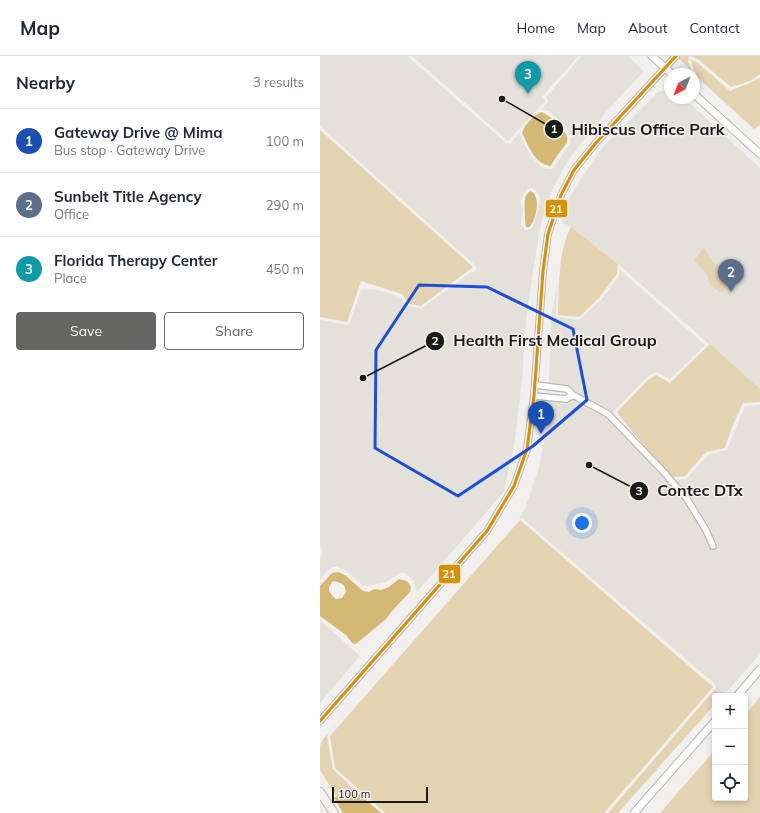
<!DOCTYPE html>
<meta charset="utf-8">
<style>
:root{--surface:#fff;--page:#f2f2f3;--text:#1f2937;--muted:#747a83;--line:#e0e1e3;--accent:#656564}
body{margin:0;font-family:Mulish,sans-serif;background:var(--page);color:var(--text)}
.controls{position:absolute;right:12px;bottom:12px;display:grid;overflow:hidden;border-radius:4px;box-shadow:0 2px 6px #0003}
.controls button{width:36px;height:36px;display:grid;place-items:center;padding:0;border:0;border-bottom:1px solid var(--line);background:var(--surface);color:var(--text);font:20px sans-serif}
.compass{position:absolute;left:344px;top:12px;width:36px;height:36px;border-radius:50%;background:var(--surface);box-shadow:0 2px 6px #0003;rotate:222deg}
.scale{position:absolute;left:12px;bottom:10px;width:96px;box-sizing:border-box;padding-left:4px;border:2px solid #1a1a19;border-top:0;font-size:11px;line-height:14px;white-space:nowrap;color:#1a1a19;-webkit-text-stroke:3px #f2f0ed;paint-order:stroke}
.you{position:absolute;left:262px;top:467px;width:14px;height:14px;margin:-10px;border:3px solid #fff;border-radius:50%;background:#1a73e8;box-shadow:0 0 0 6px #1a73e833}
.badge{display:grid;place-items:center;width:26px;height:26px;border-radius:50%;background:var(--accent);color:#fff;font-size:13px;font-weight:700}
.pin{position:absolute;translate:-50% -33px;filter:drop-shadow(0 1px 2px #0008)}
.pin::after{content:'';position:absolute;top:21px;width:14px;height:12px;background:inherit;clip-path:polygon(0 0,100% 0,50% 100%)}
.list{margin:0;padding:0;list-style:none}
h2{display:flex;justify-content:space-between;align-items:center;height:52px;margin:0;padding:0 16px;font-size:17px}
h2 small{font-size:13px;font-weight:400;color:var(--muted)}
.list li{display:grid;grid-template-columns:26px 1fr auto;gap:12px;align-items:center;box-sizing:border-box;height:64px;padding:0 16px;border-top:1px solid var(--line)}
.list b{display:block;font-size:15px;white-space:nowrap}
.list p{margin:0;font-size:13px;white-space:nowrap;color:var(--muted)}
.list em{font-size:13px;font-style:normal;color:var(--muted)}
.actions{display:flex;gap:8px;padding:12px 16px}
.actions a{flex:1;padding:9px 0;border:1px solid var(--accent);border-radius:4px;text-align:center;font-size:14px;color:var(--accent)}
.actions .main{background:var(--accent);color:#fff}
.icon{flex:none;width:22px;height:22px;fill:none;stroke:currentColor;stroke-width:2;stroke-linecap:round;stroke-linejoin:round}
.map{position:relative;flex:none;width:440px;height:757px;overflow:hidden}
header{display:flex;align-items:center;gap:24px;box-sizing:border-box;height:56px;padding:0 20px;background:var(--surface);border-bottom:1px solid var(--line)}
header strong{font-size:19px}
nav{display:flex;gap:22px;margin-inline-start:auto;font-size:14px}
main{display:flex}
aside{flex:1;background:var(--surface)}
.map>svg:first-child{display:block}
.built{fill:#e4e1da;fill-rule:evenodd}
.green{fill:#e3d3b0}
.water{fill:#d5b873;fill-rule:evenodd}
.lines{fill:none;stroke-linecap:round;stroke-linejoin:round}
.minor-casing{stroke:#b8b7b5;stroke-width:8}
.tertiary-casing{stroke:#b8b7b5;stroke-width:9}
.secondary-casing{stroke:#b8b7b5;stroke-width:10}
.minor{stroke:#fdfdfc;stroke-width:5.5}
.tertiary{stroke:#fdfdfc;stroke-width:7}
.secondary{stroke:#f2f1ed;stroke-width:8}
.bus-1-casing{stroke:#f2f0ed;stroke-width:6}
.bus-1{stroke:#d69104;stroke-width:3}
.marked{fill:none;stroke:#1d4ed8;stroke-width:3;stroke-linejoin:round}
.leader{fill:none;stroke:#1a1a19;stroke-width:1.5}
.callout-dot{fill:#1a1a19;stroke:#f2f0ed;stroke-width:1.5}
.mark-label{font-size:12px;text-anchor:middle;font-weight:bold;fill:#fff}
.callout-label{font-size:16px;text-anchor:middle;font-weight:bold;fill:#1a1a19;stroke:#f2f0ed;stroke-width:3;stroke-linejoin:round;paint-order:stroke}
.line-badge{stroke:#f2f0ed;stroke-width:1.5}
.badge-label{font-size:11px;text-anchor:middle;font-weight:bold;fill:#fff}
</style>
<header>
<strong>Map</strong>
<nav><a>Home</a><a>Map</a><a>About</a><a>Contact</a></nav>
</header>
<main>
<aside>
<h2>Nearby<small>3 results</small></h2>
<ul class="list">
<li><span class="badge" style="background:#1a4fb4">1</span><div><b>Gateway Drive @ Mima</b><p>Bus stop · Gateway Drive</p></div><em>100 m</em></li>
<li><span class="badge" style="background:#5c6f8a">2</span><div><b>Sunbelt Title Agency</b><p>Office</p></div><em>290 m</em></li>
<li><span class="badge" style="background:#0f9aa8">3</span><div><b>Florida Therapy Center</b><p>Place</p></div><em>450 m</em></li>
</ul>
<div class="actions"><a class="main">Save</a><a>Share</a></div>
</aside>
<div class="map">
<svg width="440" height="757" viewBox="0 0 440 757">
<rect width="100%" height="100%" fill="#f1f0ee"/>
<path class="built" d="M0,0h87l99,87 4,1 9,-11 13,25 11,10 7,1 3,-1 17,-24v-5l3,-4h-3l-4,-8 -17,-16 -7,-2 6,-7 -2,-5 36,-41h46l16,15 -37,40 -38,48 -18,33 -9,28 -8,45 -8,55 -4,59 -7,61 -11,52 -87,100 -3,-10 -8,-9h-6l-14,9 -20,4 -4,-1 -14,-13 -11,-5h-4l-7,5 -6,8v-20l3,-8 -3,-6v-226l27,5h2l12,-35 13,-1 26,8 8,9 13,3 49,-36 6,-2v-5l-156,-140zM208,132l7,1 5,8v5l-7,25 -4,3h-4l-4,-5 2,-14 -2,-9 1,-5z
M92,0h166l-36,41 3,4 -37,40z
M349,33h1v9h14l76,70v221l-142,-125 -47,-37 -9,-5 9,-28 30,-45 57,-57z
M300,214l85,75 -35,34 -14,-7 -10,6 -32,33v3l5,6 -9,-9 -35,-19 -6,-5 -20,-4 2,-64 6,-36 -1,34 23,3 22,-20 18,-24z
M253,343l33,18 53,55 25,29 19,31 9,18 6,-3 -8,-19 -20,-32 -15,-16 11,-1 22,-24 19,-5 18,-44 15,-1v249l-37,42 -8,-7 1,-2 -1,-3 -193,-166h-3l6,-9 13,-38 10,-47 1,-23 17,2z
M0,564l40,36 -40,47z"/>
<path class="green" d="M360,0h80v18l-10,7 -19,6 -32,-27 -8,-4 -2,1 -1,4 3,9 -13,-12z
M370,3l8,4 32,28c10,-5 20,-7 30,-13v47l-6,4 -57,-52z
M0,74l153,137 -52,39 -12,-2 -7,-10 -41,-13 -14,41 -27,-5z
M251,171l47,37 -1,10 -18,24 -20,19 -21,-2c1,-27 0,-65 13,-88z
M384,192c6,12 16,24 30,25l3,4 -13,14 -5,1 -10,-9 -2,-9 -11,-11 -1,-4z
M390,288l50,45v13l-17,1 -11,24 -7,21 -19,4 -21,24 -12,1 -39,-43 -17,-22 31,-32 8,-5 14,8z
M200,464l193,167 -109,126h-219l-50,-45 -5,-32z
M395,633l8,7h-8v8l-97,109h-10z
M440,641v116h-100l55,-63v48h30v-83z
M32,651l-24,27 -1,3 6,32 25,24 -5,-3 -16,7 -17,-27v-24l3,-7z"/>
<path class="water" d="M221,56c9,3 29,19 26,30 -1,2 -14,19 -16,24 -16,-1 -23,-21 -29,-33 2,-8 12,-18 19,-21z
M210,135c12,3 6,31 -1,36h-3c-1,-2 -2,-26 -1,-28 0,-3 3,-6 5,-8z
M18,516l7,3 18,16 6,1 5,-3 7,1 8,-3 10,-8 8,2 4,6 -1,5 -18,19 -6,8 -30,25 -4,-1 -6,-8 -26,-19v-30l12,-13zM13,525l5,1 6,3 2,7 -4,6 -6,1c-7,-6 -10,-10 -3,-18z
M33,734l5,3 23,20h-38l-9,-15 5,-3z"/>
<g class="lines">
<defs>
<path id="minor" d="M216,329l31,4 6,6 35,19 53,55 26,30 19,31 7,16
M214,340l32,3 7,-4
M0,665l167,-190 27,-45 13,-37 7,-53 9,-125 5,-37 13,-39 13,-25 21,-26 81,-88"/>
<path id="tertiary" d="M332,0l20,18
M374,38l66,60
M417,640l23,-27
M314,757l81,-92"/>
<path id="secondary" d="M0,736l14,21"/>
</defs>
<use href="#minor" class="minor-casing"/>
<use href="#tertiary" class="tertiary-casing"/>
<use href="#secondary" class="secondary-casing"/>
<use href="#minor" class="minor"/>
<use href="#tertiary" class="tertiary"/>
<use href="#secondary" class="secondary"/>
<defs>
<path id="bus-1" d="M0,665l167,-190 27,-45 13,-37 7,-53 9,-125 5,-37 13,-39 13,-25 21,-26 81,-88"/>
</defs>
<use href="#bus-1" class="bus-1-casing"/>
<use href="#bus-1" class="bus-1"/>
</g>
<path class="marked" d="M99,229l68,2 86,42 14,71 -54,46 -75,50 -83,-48 1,-98z"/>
<path class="leader" d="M182 43L234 73M43 322L115 285M269 409L319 435"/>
<g class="callout-dot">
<circle cx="182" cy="43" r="4"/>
<circle cx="43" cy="322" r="4"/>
<circle cx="269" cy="409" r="4"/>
<circle cx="234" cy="73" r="10"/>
<circle cx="115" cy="285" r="10"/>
<circle cx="319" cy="435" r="10"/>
</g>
<g class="mark-label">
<text x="234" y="77">1</text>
<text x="115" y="289">2</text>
<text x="319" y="439">3</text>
</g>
<g class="callout-label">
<text x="328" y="79">Hibiscus Office Park</text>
<text x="235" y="290">Health First Medical Group</text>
<text x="380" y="440">Contec DTx</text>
</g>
<g class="line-badge">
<rect x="225" y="143" width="23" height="19" rx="4" fill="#d69104"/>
<rect x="118" y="508" width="23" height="20" rx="4" fill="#d69104"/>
</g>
<g class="badge-label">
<text x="236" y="157">21</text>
<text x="129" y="522">21</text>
</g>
</svg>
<div class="controls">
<button>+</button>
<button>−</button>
<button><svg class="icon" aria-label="locate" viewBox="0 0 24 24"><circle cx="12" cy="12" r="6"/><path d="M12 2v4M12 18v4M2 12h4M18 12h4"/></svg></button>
</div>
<svg class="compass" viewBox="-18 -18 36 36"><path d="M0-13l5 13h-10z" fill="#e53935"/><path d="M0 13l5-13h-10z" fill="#747a83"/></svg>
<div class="scale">100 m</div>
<div class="you"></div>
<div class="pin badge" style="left:221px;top:378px;background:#1a4fb4">1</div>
<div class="pin badge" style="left:411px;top:236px;background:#5c6f8a">2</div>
<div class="pin badge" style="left:208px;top:38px;background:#0f9aa8">3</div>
</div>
</main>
